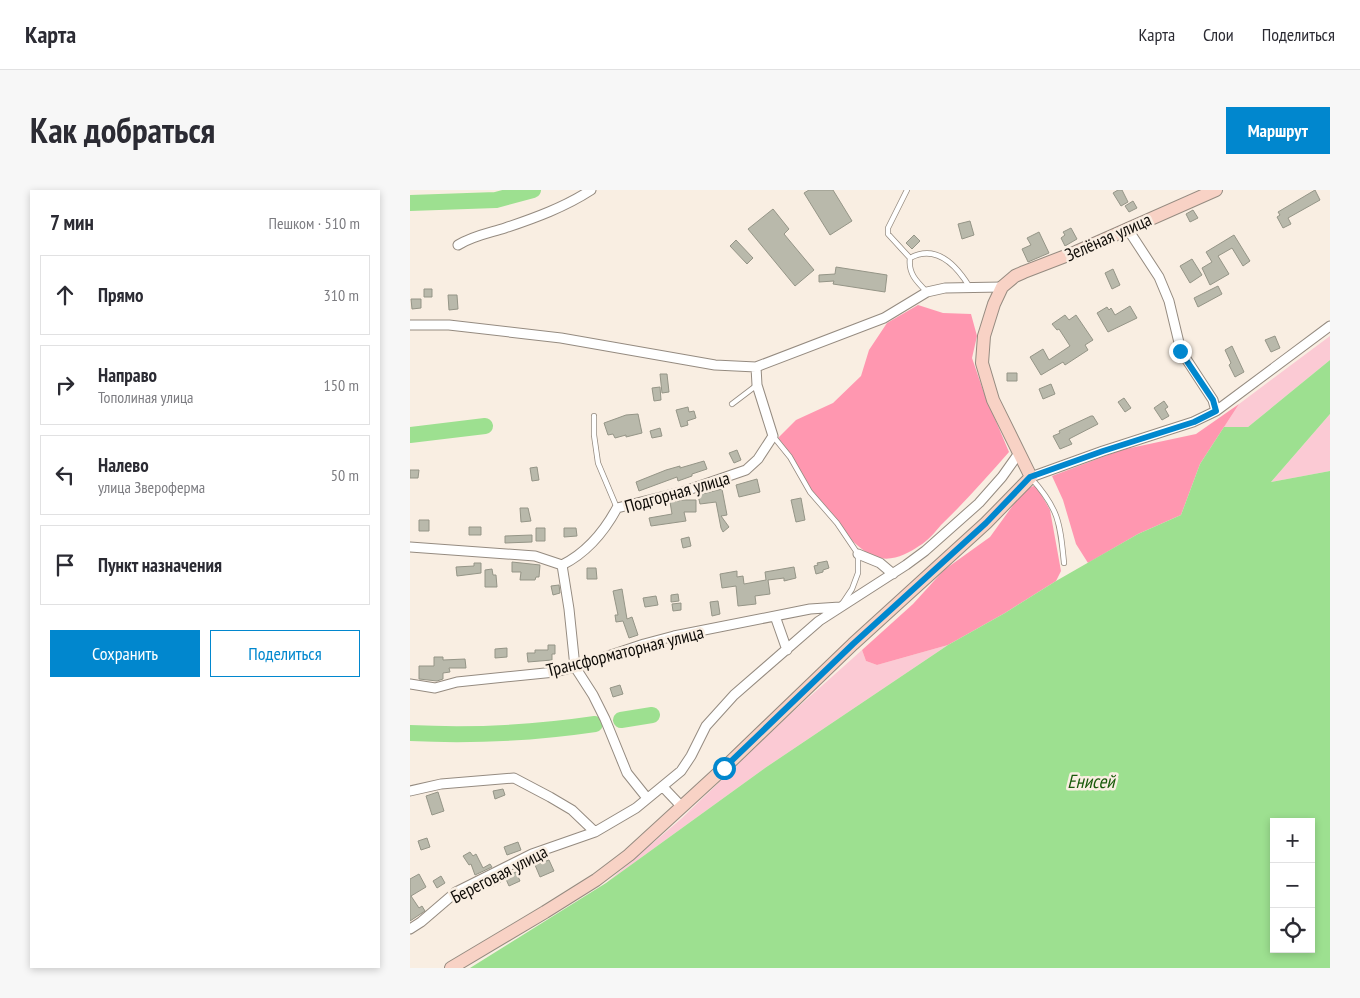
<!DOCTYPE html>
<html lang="ru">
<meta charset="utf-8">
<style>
:root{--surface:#fff;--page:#f7f7f7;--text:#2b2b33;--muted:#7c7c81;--line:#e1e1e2;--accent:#0187ce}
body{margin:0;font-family:"PT Sans Narrow",sans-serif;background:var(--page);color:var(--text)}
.controls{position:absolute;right:15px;bottom:15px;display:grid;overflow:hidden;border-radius:0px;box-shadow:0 2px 8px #0003}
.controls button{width:45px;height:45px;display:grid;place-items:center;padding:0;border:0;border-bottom:1px solid var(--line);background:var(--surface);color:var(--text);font:25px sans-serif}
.stop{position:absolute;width:15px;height:15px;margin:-11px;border:4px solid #0187ce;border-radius:50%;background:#fff}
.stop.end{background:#0187ce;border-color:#fff;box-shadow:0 1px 5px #0008}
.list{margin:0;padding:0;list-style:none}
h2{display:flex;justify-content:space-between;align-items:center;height:65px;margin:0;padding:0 20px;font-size:21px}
h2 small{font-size:16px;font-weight:400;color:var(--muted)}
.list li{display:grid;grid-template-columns:32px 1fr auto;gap:15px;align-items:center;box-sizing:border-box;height:80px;margin:0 10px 10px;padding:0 10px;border:1px solid var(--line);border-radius:0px}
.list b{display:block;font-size:19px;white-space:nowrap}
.list p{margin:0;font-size:16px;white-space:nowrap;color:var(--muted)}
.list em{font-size:16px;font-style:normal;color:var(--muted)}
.actions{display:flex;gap:10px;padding:15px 20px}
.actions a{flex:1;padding:11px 0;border:1px solid var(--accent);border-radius:0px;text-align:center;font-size:18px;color:var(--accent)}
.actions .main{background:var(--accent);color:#fff}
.icon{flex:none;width:28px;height:28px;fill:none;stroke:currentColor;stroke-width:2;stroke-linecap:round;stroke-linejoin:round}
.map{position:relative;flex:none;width:920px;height:778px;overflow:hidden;border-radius:0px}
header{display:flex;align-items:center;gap:30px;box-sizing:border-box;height:70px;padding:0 25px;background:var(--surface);border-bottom:1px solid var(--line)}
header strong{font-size:24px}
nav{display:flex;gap:28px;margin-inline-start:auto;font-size:18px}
.intro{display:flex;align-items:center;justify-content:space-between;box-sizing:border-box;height:120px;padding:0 30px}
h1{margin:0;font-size:35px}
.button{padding:12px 22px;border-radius:0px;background:var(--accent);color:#fff;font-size:18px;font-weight:700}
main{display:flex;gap:30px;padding:0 30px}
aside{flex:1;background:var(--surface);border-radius:0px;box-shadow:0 2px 8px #0003}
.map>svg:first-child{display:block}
.green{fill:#fbcad4}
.forest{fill:#ff97b0}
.water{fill:#9de090;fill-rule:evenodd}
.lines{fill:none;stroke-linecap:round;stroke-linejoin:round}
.river{stroke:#9de090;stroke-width:16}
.building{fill:#b9b9ab;stroke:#959587}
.lane-casing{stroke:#958b80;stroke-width:6}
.street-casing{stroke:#958b80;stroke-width:11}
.secondary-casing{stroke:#958b80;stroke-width:14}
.lane{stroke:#fff;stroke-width:4.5}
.street{stroke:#fff;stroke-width:9}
.secondary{stroke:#f8d2c5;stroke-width:12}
.route{stroke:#0187ce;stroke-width:6}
.labels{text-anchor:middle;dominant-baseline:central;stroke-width:5;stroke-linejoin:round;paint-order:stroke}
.street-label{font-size:18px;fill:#0f0c08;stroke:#f9eee2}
.water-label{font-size:19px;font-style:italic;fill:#195a0a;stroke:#f9eee2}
</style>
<header>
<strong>Карта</strong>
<nav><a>Карта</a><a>Слои</a><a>Поделиться</a></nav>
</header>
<div class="intro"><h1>Как добраться</h1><a class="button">Маршрут</a></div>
<main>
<aside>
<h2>7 мин<small>Пешком · 510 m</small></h2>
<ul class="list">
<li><svg class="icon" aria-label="ahead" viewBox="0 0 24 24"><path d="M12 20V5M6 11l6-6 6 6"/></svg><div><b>Прямо</b></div><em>310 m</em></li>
<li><svg class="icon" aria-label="right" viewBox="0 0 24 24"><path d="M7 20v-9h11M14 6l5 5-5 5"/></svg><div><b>Направо</b><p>Тополиная улица</p></div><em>150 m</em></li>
<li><svg class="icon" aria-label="left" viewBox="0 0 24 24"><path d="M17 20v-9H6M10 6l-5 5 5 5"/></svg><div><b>Налево</b><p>улица Звероферма</p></div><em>50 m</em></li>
<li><svg class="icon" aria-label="arrive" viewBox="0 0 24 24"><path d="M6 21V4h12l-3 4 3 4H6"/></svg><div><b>Пункт назначения</b></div></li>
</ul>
<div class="actions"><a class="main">Сохранить</a><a>Поделиться</a></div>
</aside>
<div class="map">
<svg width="920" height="778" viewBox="0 0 920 778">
<rect width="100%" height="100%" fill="#f9eee2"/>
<path class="green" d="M920,146v24l-82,67h-24l15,-23z
M920,224v57l-59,11z
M538,455l-183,123 -159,115 75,-64 107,-103 74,-66 4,11 11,4z"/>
<path class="forest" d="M508,115l25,8 28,1 6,22 -5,22 12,35 25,59c-22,25 -44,50 -68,73 -6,7 -13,16 -22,21 -10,7 -25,15 -39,12 -34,-6 -83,-91 -102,-120l18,-18 37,-17 28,-27 8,-26 18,-27z
M829,214l-39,60 -19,51 -43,19 -50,29 -12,-19 -13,-44 -11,-24 69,-26 75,-16z
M626,295l14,25 11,61 -5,10 -51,32 -57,32 -71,20 -11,-4 -4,-11 51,-46 31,-34 46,-33 34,-47z"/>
<path class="water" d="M920,170v54l-59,68 59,-11v497h-860l136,-85 159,-115 183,-123 57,-32 51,-32 82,-47 43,-19 19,-51 24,-37h24zM864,632h37v127h-37z"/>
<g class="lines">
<path class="river" d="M0,13l86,-3 37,-10
M0,245l75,-9
M211,530l31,-5
M0,543c62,3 124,0 185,-9"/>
</g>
<path class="building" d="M399,0h24l19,31 -22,14 -26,-42z
M708,0h4l6,12 -7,4 -8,-13z
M905,0l5,10 -32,18 3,6 -8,4 -6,-11 3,-2 -2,-3z
M723,11l4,7 -8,4 -4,-6z
M363,19l16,20 -5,5 30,36 -19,16 -47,-57z
M783,20l5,8 -8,4 -4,-8z
M560,31l4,14 -12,4 -4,-15z
M661,38l6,11 -12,7 -4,-8 4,-3 -2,-3z
M629,42l10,21 -21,9 -6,-13 9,-4 -4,-7z
M504,45l6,6 -8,8 -6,-6z
M824,45l16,26 -7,5 -11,-18 -14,8 11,18 -19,11 -8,-17 10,-6 -6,-10z
M326,50l17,18 -6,6 -17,-18z
M782,69l10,16 -12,8 -10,-17z
M426,77l51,8 -2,17 -52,-8 1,-3 -15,1v-7l16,-1z
M703,79l7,16 -8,4 -7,-16z
M808,96l4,8 -24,13 -4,-9z
M14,99h8v8h-8z
M38,105h9l1,14 -9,1z
M1,109h10v9l-9,1z
M720,116l7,12 -29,14 -11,-19 10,-6 2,3 2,-2 4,7z
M655,125l4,5 7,-5 17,25 -8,5 3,5 -23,15 -2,-3 -22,13 -11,-18 13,-8 6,11 21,-14 -11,-17 -2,1 -5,-6z
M865,146l5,12 -9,4 -6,-12z
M822,156l12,26 -9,5 -6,-12 2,-2 -6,-13z
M597,183h10v8h-10z
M250,184h7l2,18 -7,1z
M641,194l4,10 -12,5 -4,-10z
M250,197l1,13 -7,1 -2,-13z
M714,208l7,10 -6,4 -7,-10z
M754,211l4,6 -3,2 4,7 -7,4 -8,-12z
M278,217l1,5 5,-1 2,7 -9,3 1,4 -7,2 -5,-17z
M228,224l4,19 -16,4v-2l-11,3 -2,-4 -5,1 -4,-12 22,-8z
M681,226h2l5,8 -29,15 3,5 -12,5 -7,-13 7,-3 -1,-2z
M250,238l2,8 -10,2 -2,-7z
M327,260l4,10 -7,3 -5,-10z
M294,271l3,8 -15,5v2l-14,5 -1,-4 -38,14 -3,-9 30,-12 14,-4v2z
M127,277l2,13 -7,1 -2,-13z
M0,280h9l-1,8h-8z
M347,289l3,13 -21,5 -3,-12z
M312,299l5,26 -6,1 8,11 -6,5 -2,-4 -5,-26 -16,2 -2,-9z
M391,308l4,22 -9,2 -5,-22z
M274,310h12v12h-12l2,9 -35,5 -2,-8 23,-4 -2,-12z
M110,318h8l3,13 -10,1z
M9,330h10v11h-10z
M59,337h12v8h-12z
M126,338h9v13h-9z
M154,338h12l1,8 -13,1z
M122,345v7l-27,1v-7z
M279,347l2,9 -8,2 -2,-9z
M417,371l2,7 -6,2v2l-7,2 -2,-8 4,-1 -1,-2z
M102,372l28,3 -1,12h-3l-1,3h-15l1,-8h-9z
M64,373h7v10l-24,3 -1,-9 18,-1z
M384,377l2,11 -12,3v-3l-16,2 2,14 -15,2 1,8 -18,2 -2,-20 -14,2 -2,-14 17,-3v6l6,-1 1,8 22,-4 -1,-8z
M177,378h9l1,11h-10z
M82,379l1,6h3l1,12h-12v-17z
M149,395l1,8 -7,2 -2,-9z
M212,399l5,30 5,-2 6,18 -9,3 -6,-17 -7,1 -1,-7h3l-5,-24z
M268,404l1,7 -8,1v-7z
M246,406l2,9 -13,2 -2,-9z
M308,411l2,13 -8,2 -2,-14z
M271,413v7l-8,1 -1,-7z
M138,455h7v9h-3v6l-24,2 -1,-9h8v-3h13z
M97,458v9l-12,1v-9z
M24,467h9v3l22,-1 1,9h-17l1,4 -7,1v6l-6,2 -18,-2v-13h15z
M210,495l3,9 -10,3 -3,-9z
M93,599l2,6 -10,4 -2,-8z
M28,602l6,19 -12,4 -6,-19z
M17,648l3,9 -9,3 -3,-9z
M108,652l3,8 -14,5 -3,-8z
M60,662l3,4 3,-2 7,14 7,-4 2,3 -17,8 -4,-11 -2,1 -6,-9z
M139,670l5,11 -14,6 -5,-12z
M106,682l4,9 -11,5 -4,-9z
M9,684l7,13 -15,9 8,12 3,-2 3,5 -15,10v-42z
M31,686l4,7 -8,5 -4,-7z
M88,688l3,4 -10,5 -2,-5z"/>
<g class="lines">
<defs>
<path id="lane" d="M497,0l-19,38v6l22,24c-2,15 6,23 17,34
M500,68c26,-14 46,7 59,28
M322,214l25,-19
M184,226v19l4,28 19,45
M363,246l17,21 20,35 27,31 21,31v19l-6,16 -10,15
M621,288c28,31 29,45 33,85"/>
<path id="street" d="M717,38l32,49 10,24 12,50 32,49 3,11
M48,55c14,-9 31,-12 47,-17 30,-10 60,-21 86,-38
M0,135h39l112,13 154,27 41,2 128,-49 43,-26 18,-4 57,-1
M621,287l72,-26 90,-29 23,-11 114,-85
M0,357l125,9 27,9c24,-12 42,-33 55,-57l68,-17 61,-21 12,-11 15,-23 -16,-51 -1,-18
M448,364l22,9 13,11
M152,375l7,44 6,58 18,28 12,24 22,54 20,25
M365,426l12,34
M0,494l25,4 22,-6 98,-10 20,-5 69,-23 30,-8 136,-27 30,-2
M253,597l19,20
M0,601l31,-7 73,-6 36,19 22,13 23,22
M0,739l11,-7 35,-30 76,-38 63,-22 41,-24 45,-37 10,-15 15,-30 28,-31 85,-74 87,-56 19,-14 54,-48 23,-26 17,-24"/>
<path id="secondary" d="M41,778l94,-56 51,-32 33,-25 95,-87 129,-124 133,-121 45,-46 -38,-77 -11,-37 2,-27 10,-32 8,-17 13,-11 9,-4 52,-20 140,-62"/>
</defs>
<use href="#lane" class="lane-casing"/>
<use href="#street" class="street-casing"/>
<use href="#secondary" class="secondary-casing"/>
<use href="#lane" class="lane"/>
<use href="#street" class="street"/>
<use href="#secondary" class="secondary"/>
</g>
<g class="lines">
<path class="route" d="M314,578l129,-124 133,-121 44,-46 73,-26 91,-29 22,-11 -3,-11 -33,-49"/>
</g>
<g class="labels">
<g class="street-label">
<text transform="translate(698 47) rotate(-24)">Зелёная улица</text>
<text transform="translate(267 302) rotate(-16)">Подгорная улица</text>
<text transform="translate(215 461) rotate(-14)">Трансформаторная улица</text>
<text transform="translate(89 684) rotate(-27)">Береговая улица</text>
</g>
<g class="water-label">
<text x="681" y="591">Енисей</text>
</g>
</g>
</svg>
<div class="controls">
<button>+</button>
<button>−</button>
<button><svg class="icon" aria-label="locate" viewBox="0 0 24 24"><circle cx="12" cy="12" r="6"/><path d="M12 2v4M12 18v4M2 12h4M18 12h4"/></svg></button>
</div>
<div class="stop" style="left:314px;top:578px"></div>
<div class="stop end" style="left:770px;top:161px"></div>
</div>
</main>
